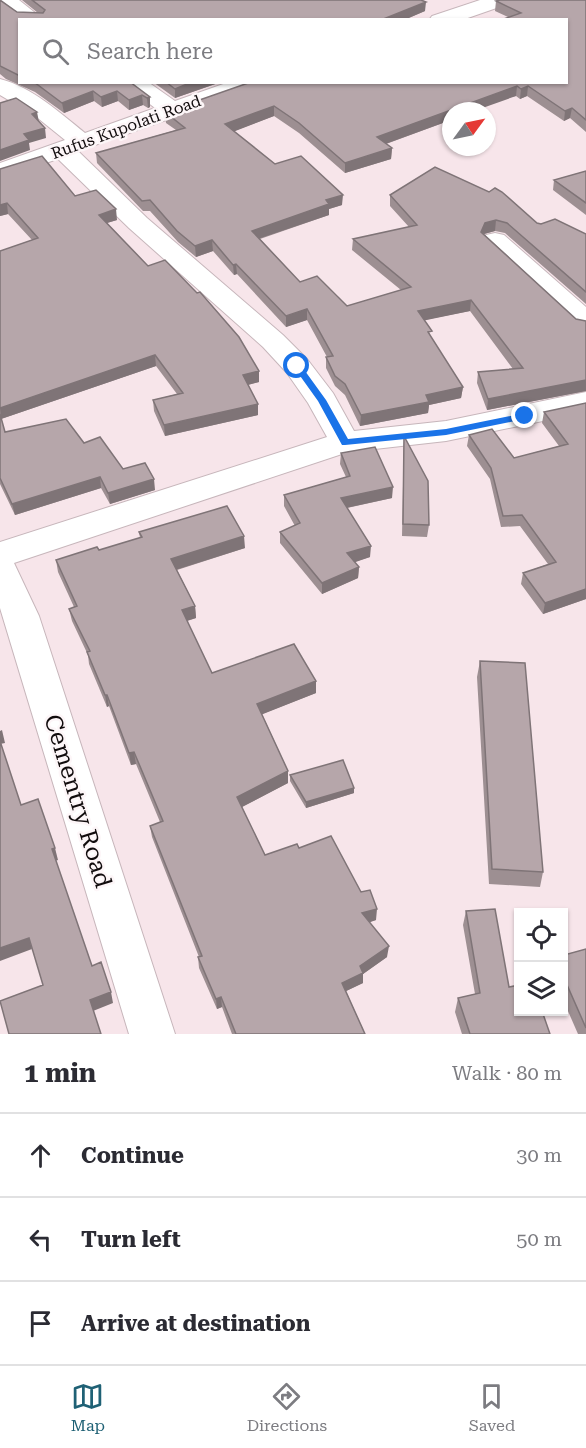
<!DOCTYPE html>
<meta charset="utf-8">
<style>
:root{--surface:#fff;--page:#f7f7f7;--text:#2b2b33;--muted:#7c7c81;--line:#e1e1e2;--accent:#1f6175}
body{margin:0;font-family:"Roboto Serif",serif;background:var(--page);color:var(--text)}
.controls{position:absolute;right:18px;bottom:18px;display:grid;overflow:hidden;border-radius:0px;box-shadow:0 2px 4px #0004}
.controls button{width:54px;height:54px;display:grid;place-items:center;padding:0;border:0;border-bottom:2px solid var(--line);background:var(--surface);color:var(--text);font:30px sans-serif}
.compass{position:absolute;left:442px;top:102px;width:54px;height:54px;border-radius:50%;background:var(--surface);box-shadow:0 2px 4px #0004;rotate:57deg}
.stop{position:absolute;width:18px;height:18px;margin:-14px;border:4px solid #1a73e8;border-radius:50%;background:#fff}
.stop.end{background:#1a73e8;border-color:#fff;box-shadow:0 2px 6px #0008}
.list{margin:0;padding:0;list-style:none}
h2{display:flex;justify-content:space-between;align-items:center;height:78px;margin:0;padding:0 24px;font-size:26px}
h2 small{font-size:20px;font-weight:400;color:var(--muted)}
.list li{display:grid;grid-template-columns:39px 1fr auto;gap:18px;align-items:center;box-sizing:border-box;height:84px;padding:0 24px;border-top:2px solid var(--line)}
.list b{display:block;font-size:22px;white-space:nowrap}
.list em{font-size:20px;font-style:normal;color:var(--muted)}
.icon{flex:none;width:33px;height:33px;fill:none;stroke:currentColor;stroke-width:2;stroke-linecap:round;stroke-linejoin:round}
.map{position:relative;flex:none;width:586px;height:1034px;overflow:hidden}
.search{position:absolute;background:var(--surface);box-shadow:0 2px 4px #0004;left:18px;right:18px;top:18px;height:66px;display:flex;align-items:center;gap:15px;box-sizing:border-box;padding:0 21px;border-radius:0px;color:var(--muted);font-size:22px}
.sheet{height:330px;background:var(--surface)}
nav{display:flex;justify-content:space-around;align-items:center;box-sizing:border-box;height:84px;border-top:2px solid var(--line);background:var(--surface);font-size:16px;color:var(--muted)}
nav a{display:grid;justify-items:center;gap:3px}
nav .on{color:var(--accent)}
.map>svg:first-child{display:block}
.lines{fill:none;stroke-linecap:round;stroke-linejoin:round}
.minor-casing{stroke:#c7b6bb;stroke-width:2}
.minor{fill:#fff;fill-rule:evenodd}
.wall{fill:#9d8f92}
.shaded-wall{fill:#7f7477}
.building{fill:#b6a6aa;stroke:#7f7477;stroke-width:1.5}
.route{fill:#1a73e8}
.labels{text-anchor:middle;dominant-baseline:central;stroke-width:5;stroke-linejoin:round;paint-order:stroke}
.far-street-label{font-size:16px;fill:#110c0d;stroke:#fdf6f8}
.near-street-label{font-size:24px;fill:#110c0d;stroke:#fdf6f8}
</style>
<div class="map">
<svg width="586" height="1034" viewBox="0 0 586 1034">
<rect width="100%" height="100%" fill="#f7e5ea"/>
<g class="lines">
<defs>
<path id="minor" d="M0,0h19l25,20h-24l-20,-15z
M480,0h31l-3,4 -46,16h-33l3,-4z
M0,79c32,8 60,34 85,54l70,-25 -34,-26h27l27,19 54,-19h34l-3,5 -182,64 69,67 136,117 24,24 26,34 21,38 92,-10 140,-29v20l-140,29 -98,11 -334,111 25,53 136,418h-46l-129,-426v-66l327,-105 -19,-34 -21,-30 -24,-26 -134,-119 -71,-69 -58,19v-15l65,-23 -31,-25 -34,-20z
M495,233l9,2 82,72v24l-10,-3 -90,-81 -4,-6 4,-6z"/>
</defs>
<use href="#minor" class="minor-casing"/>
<use href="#minor" class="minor"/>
</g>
<path class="wall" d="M0,0l17,12 21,1 -16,-13h399l4,11 -21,9h-384v62h110l20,15v10l-2,1 -5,-3 -14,5 -11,-9 -16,6 -8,-6 -30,12 -29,-21 -29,-13 -6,-5z
M586,0v132l-16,-14 -6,3 -37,-25 -7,3 -4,-3 -65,15v9l-65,24 6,4 -1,11 -46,14 -46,-40 -25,-17 -40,15 41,33 67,41 -13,4v6l-69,24 40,43 47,24 54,-16 -49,-40 1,-11 56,-12 -19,-21v-11l147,28 49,11v70l-81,-71 -10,-2 -11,3 92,85 10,2v70l-99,19 -10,-27 1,-11 35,-3 -43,-58 -46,9 7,17 32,50 -2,11 -32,7 -1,8 -68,13 -15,-31 -10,-9 -9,-18v-11h1l-20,-37 -21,7 -49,-53 -3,1 -21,-24 -17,6 -18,-15 -28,-31h-7l-46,-48 -1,-10 80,-23 -10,-7 -1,-11 402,-30 -59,-65 -13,-6 1,-10z
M153,82h68l-46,16z
M0,169l75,27 42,24 -10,3 41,43 111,105v11l-11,3 10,30 -93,21 -11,-25 -1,-11 24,-6 -21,-28 -155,53 4,13 79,11 71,47 -45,14 -9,-16 -86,27 -15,-31v-233l32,-11 -24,-26 -8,2z
M586,171v44l-33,-25 1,-10z
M586,403v196l-43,15 -22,-30 2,-11 25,-9 -28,-38 -19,1 -11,-48 -23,-33 2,-11 45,23 45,-12 -17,-23 2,-11z
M404,436l25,89 -2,12 -25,-1z
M341,453l51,45 -45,10 23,49 -16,5 5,5 -1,11 -36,16 -42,-51v-11l15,-6 -11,-20v-11l62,-18 -6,-13z
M139,532l106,16 -68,22 18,36 1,12 -9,3 25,52 104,20 -54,21 26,57v12l-46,24 23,48 34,-7 77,72 -7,2 18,35 -24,17v9l-17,8 19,43h-133l-10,-27 -5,2 -18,-41 -1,-11h1l-47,-120 -2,-11 10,-4 -24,-58 -5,1 -22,-59 -2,1 -18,-43 -1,-9 -16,-34 -3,-12 5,-2 -16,-35 -2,-12 43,-10 41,-12z
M480,661l63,211 -3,15 -51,-3 -12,-207z
M290,775l64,13v5l-48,15 -16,-27z
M466,911l43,76 41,47h-88l-7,-22 3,-14 17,-4 -12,-69z
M586,949v85h-8l-14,-32v-47z"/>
<path class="shaded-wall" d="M426,2l-1,9 -21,9h-23z
M192,82h29l-46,16v-9z
M517,86l-1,10 -42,15h-23v9l-74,27v-10z
M528,86l-1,10 -7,3 1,-10z
M93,91l1,10 -30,12 -2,-10z
M117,91l1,10 -16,6 -1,-10z
M142,95l1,10 -14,5v-10z
M150,97v10l-2,1 -1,-10z
M274,106v10l-49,19v-11z
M572,108l-2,10 -6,3 1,-10z
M37,112l2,10 -7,-8z
M45,128l1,10 -17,5 1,7 -30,11v-11l24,-16z
M392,148l-1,11 -46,14v-10z
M343,195l-1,10 -13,4v6l-77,26v-10l74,-31z
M7,203l1,11 -8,2v-11z
M116,209l1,11 -17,5 -1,-10z
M496,220l-1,11 -11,3 -3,-2 4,-9z
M212,240l1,11 -17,6 -1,-11z
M236,264l1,10 -3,1 -1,-10z
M471,300l-1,11 -53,11 1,-11z
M307,309v11l-21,7v-11z
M155,355l1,11 -155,53 -1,-11z
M259,371v11l-16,4v-11z
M586,380v11l-99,19 1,-11z
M463,387l-2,11 -32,7 -1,8 -68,13 1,-11 65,-20z
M258,404v11l-93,21 -1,-11z
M100,477l1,11 -86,27 -3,-11z
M154,479l1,11 -45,14 -2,-11z
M393,487l-1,11 -51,11v-11z
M244,536l1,12 -73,23 -1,-12z
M371,546l-1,11 -23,8v-12z
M359,567l-1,11 -36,16v-11z
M586,589v10l-43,15 2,-11z
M195,606l1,12 -13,4 -1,-12z
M316,681v12l-58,23 -1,-12z
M105,695h2l2,11 -2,1z
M2,730l3,13 -5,1v-13z
M134,752l2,12 -5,1 -2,-12z
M288,771v12l-50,26 -1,-12z
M354,788v5l-48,15v-6z
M55,848l3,12 -3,1 -3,-12z
M377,909l-1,11 -14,5v-12z
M29,938l3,11 -32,12v-13z
M389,946l-2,11 -24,17v9l-21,10v-10l18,-17z
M111,992l2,11 -20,8 -3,-11z
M221,997l1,10 -5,2 -1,-10z"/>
<path class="building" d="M0,0l17,12 26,1 2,-3 -13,-10h389l5,2 -45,18h-361v56l-20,-10z
M500,0h86v120l-14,-12 -7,3 -37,-25 -7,3 -4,-3 -140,51 15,11 -47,15 -46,-40 -25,-17 -49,18 50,40 26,-8 42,39 -17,5 3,4 -77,27 48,51 17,-6 30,30 64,-19 -58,-48 64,-14 -27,-30 45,-28 54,25 6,-4 7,4 35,31 4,1 14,-5 31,15v58l-79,-69 -11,-3 -11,3 -4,9 95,87 10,2v59l-98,19 -10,-27 45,-4 -52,-68 -53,11 14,20 -4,1 35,55 -37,8 3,7 -68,13 -16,-31 -10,-8 -9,-19 7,-1 -26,-47 -21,7 -50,-52 -3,1 -21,-25 -17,6 -18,-15 -27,-31 -8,1 -46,-48 89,-25 -20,-16 86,-30h316v-62h-66l20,-7 -25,-12z
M34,82h96l20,15 -3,1 -5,-3 -13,5 -12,-9 -16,6 -8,-6 -31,12z
M166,82h26l-17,7z
M16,98l21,14 -5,2 13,14 -21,6 5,6 -29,10v-47z
M42,156l33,40 21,-6 20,19 -17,6 49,51 17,-6 32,33 3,-1 39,45 20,34 -16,4 15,29 -94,21 -11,-25 30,-7 -28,-38 -155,53v-157l38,-13 -31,-35 -7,2v-36z
M586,171v32l-32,-23z
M586,403v186l-41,14 -22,-30 33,-11 -34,-47 -19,1 -12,-48 -22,-33 23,-6 22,29 54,-14 -24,-32z
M0,414l5,18 61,-13 18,24 16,-6 23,32 22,-6 9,16 -46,14 -8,-16 -88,27 -12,-26z
M404,436l24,45 1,44 -26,-1z
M375,447l18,40 -52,11 30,48 -24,7 12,14 -37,16 -42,-51 20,-9 -16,-28 66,-19 -9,-23z
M227,506l17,30 -73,23 24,47 -13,4 30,63 82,-29 22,37 -59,23 31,67 -51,26 28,58 32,-11 2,4 32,-12 30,56 9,-2 7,19 -15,4 27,33 -29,20 3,7 -21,10 23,51h-129l-15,-37 -5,2 -18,-42 4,-1 -52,-130 13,-5 -29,-69 -5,1 -22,-58h-2l-18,-43 3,-1 -21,-42 8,-3 -21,-46 41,-13 2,3 43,-13 -3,-5z
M480,661l45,2 18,209 -51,-3z
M0,741l21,64 17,-6 17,49 -3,1 40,117 9,-4 10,30 -21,8 11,34h-92l-9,-33 43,-16 -14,-47 -29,10z
M343,760l11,28 -48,14 -16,-27z
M495,909l14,78 10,-2v26h23l8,23h-80l-12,-36 22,-5 -14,-82z
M586,949v79l-22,-50v-23z"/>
<path class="route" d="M294,364h6l26,36 22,39 98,-10 79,-16 4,3 -4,3 -79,16 -101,10h-3l-24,-44 -25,-35z"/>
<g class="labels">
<g class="far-street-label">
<text transform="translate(126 127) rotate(-20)">Rufus Kupolati Road</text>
</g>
<g class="near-street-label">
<text transform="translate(78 801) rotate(73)">Cementry Road</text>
</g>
</g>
</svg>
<div class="controls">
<button><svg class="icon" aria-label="locate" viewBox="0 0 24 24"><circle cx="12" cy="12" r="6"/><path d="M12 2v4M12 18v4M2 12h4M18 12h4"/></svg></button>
<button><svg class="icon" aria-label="layers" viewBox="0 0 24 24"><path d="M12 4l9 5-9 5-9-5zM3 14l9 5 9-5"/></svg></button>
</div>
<svg class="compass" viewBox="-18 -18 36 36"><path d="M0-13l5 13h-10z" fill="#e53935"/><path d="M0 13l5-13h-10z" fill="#7c7c81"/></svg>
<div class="stop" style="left:297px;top:366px"></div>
<div class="stop end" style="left:525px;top:416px"></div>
<div class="search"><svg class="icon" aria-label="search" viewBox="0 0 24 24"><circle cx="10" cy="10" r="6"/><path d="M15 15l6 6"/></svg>Search here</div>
</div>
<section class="sheet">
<h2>1 min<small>Walk · 80 m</small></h2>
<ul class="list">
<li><svg class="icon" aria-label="ahead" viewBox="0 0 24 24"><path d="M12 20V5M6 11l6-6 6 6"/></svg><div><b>Continue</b></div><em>30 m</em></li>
<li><svg class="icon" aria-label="left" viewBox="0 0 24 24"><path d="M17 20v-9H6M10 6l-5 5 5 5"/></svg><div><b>Turn left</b></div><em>50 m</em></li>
<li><svg class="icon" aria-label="arrive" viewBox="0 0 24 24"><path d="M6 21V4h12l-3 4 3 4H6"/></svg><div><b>Arrive at destination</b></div></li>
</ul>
</section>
<nav>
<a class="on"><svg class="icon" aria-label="map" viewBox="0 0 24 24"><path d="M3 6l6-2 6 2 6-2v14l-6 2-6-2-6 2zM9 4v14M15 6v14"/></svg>Map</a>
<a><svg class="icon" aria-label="directions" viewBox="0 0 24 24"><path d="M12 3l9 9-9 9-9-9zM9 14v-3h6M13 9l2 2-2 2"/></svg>Directions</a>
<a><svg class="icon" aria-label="saved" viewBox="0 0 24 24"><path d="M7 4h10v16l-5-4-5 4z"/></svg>Saved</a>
</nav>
